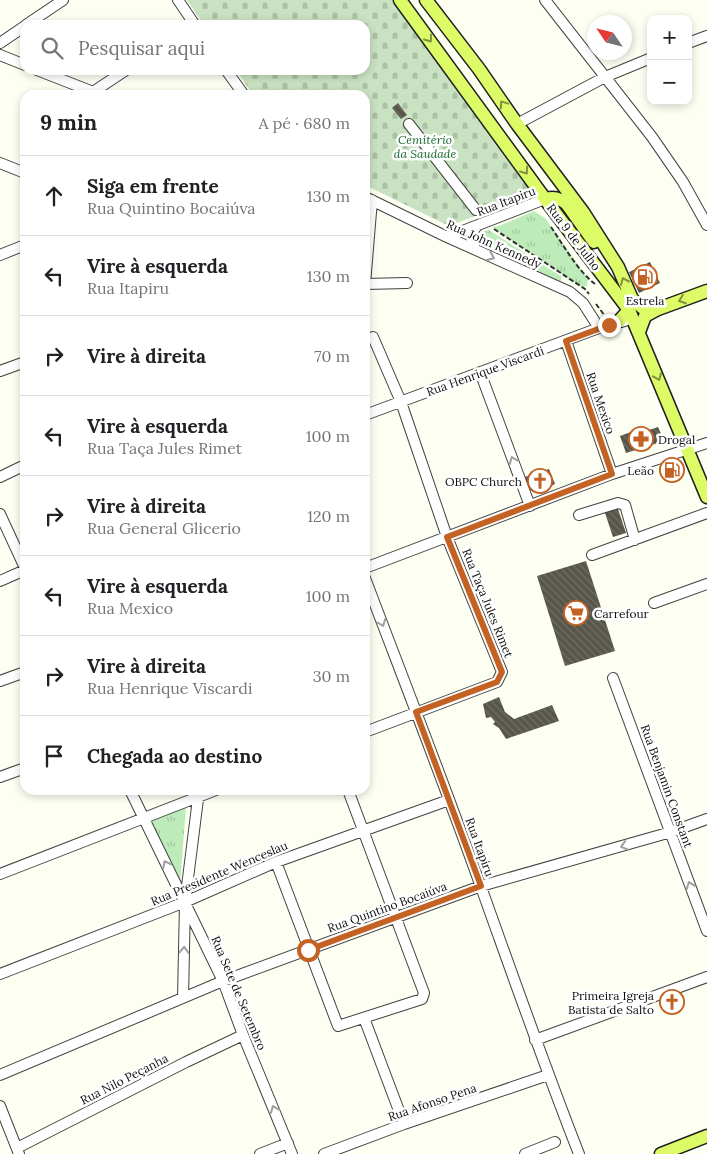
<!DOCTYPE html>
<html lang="pt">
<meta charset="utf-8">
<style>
:root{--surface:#fff;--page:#f6f6f6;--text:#202124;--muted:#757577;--line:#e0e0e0}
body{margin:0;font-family:Lora,serif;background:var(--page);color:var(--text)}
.controls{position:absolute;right:15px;top:15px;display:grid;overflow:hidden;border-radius:10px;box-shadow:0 2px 8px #0003}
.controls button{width:45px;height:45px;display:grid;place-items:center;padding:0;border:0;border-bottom:1px solid var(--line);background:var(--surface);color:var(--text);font:25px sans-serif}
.compass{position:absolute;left:587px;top:15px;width:45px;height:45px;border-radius:50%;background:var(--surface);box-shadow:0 2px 8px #0003;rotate:305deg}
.stop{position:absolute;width:15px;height:15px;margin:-11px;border:4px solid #c36223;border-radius:50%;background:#fff}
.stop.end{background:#c36223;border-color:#fff;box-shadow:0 1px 5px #0008}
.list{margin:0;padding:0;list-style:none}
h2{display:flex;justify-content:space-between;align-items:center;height:65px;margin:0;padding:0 20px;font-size:21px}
h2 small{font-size:16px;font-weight:400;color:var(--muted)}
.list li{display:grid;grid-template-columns:32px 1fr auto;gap:15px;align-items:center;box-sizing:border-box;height:80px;padding:0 20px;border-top:1px solid var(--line)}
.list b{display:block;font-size:19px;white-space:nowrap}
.list p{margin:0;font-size:16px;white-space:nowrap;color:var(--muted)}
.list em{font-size:16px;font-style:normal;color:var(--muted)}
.icon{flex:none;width:28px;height:28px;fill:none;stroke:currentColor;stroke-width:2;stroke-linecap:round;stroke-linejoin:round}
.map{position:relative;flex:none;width:707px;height:1154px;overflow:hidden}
.search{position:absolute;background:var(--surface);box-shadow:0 2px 8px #0003;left:20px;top:20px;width:350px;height:55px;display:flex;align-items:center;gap:12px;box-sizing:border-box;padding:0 18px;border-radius:15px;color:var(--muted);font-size:19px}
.panel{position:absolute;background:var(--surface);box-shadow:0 2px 8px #0003;left:20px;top:90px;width:350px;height:705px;border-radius:15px}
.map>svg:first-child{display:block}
.cemetery{fill:url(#cemetery-stones)}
.park{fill:url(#park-tufts)}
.building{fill:url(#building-back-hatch)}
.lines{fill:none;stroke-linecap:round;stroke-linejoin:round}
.minor-casing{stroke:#424242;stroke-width:12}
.major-casing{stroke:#202020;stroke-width:15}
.path{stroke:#313131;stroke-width:2;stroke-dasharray:5 2.5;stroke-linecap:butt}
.minor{stroke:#fff;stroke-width:10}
.major{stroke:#ddfb66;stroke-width:12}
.oneway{stroke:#80913f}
.oneway2{stroke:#9f9f9f}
.route{stroke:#c36223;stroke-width:6}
.labels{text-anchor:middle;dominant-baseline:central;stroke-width:5;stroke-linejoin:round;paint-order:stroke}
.park-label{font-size:12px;font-style:italic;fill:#1d692f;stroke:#fff}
.street-label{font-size:12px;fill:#0f0f0f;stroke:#fff}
.poi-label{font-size:12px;fill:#0f0f0f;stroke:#fff;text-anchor:end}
</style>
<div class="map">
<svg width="707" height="1154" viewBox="0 0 707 1154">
<defs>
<pattern id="cemetery-stones" width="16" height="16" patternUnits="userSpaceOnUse" patternTransform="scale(1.25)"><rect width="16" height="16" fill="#c9e2c1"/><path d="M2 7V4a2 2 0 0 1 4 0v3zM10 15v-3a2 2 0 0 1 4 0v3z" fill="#abc1a5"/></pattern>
<pattern id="park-tufts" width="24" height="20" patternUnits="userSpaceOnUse" patternTransform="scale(1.25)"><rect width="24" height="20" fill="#bdebb9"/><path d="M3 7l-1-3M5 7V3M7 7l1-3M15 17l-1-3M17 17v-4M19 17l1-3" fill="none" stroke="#a1c89e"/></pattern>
<pattern id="building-back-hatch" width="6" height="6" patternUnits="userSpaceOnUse" patternTransform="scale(1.25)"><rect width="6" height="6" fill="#58564b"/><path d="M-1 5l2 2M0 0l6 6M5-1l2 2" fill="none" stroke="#706e66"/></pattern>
</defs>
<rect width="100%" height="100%" fill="#fcfff1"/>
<path class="cemetery" d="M187,0h205l142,193 -85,33 -84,-41v-90h-112l-17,-25h129v-45h-161z"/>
<path class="park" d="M534,211l11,7 43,61 -1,7 -6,1 -89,-60 7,-1z
M489,230l73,47 -2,5 -75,-33 -6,-5 -2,-5 2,-6z
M186,806l-6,79 -33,-65z"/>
<path class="building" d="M398,103l9,12 -6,4 -9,-11z
M650,262l10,21 -21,10 -10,-21z
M644,427l2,4 12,-4 4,9 -4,7 -32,10 -6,-17z
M680,461l4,12 -19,6 -4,-12z
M549,469l6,15 -15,8 -1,-1 -4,1 -5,-2 -5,-13z
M617,506l9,27 -13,4 -9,-27z
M586,561l29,90 -50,15 -28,-90z
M499,697l6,15 9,7 38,-14 7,16 -53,18 -7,-11 -6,-4 2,-2 -4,-5 -5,1 -3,-14z"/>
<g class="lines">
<defs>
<path id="minor" d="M178,0l17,25
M545,0l107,137 31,45 24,43
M26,25l37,-25
M0,43l25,-17
M688,43l19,-7
M0,55l25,10
M37,70l64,25
M226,70l18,25
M93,92l33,-22
M409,124l67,86
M517,124l88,-47 46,-19
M0,163l25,10
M365,197l82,40 123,55 13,11 16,25
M447,237l98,-38
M475,249c-4,-10 -5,-16 3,-24
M0,255l25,-10
M365,284l7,-84
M365,284l42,-1
M566,341l46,133
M0,371l25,-9
M480,372l50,134
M365,415l234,-87 26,-7
M0,477l25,-12
M0,514l25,54
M579,515l39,-12 7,2 10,35
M592,555l115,-42
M365,568l247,-94 95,-31
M365,578c39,103 79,205 116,309 32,89 63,178 98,267
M0,581l25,-11
M654,603l53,-19
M613,678l94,253
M0,681l25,-9
M365,732l132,-50 5,-10 -55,-135 -46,-135 -28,-65
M0,777l25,-9
M130,790l93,191 20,54 49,119
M276,862l62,164 84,-27 2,-6 -76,-203
M0,874l216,-84
M0,974l185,-72 91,-40 173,-62
M183,998l2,-96 14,-111
M364,1018l40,106
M535,1040l172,-63
M0,1075l223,-94 258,-95 190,-54 36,-13
M0,1106l19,48
M17,1148l169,-86 57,-27
M260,1154l28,-11
M324,1154l80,-30 144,-49
M525,1154l30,-12"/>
<path id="major" d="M400,0l145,199 84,111 78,187
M426,0l53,69 38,55 66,88 35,55 14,32 11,9 5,2 10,-1
M545,199c9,-2 14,-1 21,4l28,39
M619,321l10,-11 2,-7
M639,332l6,-16 13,-7 49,-18
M661,1154l46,-18"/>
</defs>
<use href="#minor" class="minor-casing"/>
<use href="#major" class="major-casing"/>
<path class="path" d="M551,227c13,19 26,43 44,57
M494,229l91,60 4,5
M596,304l9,12"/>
<use href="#minor" class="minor"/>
<use href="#major" class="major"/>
</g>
<defs><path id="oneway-chevron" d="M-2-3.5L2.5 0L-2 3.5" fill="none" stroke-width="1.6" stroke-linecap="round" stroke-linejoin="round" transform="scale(1.25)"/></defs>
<g class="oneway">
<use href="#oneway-chevron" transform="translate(429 39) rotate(54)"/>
<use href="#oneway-chevron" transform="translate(503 104) rotate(-124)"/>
<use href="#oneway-chevron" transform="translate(525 171) rotate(54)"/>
<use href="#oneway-chevron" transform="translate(624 281) rotate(-114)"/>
<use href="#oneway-chevron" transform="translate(682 300) rotate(160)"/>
<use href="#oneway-chevron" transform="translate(658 377) rotate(68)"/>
</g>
<g class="oneway2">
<use href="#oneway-chevron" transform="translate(491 257) rotate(24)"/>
<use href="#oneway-chevron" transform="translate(513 460) rotate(-111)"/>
<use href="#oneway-chevron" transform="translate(382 623) rotate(69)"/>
<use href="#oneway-chevron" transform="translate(624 846) rotate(164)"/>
<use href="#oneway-chevron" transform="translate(166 864) rotate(-117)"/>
<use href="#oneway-chevron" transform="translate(690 885) rotate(-110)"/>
<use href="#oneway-chevron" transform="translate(184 950) rotate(-88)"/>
<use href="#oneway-chevron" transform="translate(274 1109) rotate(-112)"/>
</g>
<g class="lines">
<path class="route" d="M308,950l173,-64 -65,-174 81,-30 5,-10 -55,-135 165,-63 -46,-133 43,-16"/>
</g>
<defs>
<symbol id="fuel-ring" viewBox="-11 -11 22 22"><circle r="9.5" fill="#fff" stroke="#c36223" stroke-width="1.5"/><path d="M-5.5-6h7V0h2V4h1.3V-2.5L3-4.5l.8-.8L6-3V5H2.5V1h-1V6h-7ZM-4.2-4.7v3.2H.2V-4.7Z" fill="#c36223"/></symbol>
<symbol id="pharmacy-ring" viewBox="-11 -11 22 22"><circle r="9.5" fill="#fff" stroke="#c36223" stroke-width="1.5"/><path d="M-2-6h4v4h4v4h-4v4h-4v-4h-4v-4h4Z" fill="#c36223"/></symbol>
<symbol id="church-ring" viewBox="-11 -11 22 22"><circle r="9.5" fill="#fff" stroke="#c36223" stroke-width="1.5"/><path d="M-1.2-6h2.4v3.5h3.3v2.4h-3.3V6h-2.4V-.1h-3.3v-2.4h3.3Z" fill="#c36223"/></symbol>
<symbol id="supermarket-ring" viewBox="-11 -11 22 22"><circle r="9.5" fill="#fff" stroke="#c36223" stroke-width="1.5"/><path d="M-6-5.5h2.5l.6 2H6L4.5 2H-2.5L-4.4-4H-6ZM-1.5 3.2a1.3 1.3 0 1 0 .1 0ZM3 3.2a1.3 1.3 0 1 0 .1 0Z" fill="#c36223"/></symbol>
</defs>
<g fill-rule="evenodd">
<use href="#fuel-ring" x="631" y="263" width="28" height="28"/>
<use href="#pharmacy-ring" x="627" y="425" width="28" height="28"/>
<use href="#fuel-ring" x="658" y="456" width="28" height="28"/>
<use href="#church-ring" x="526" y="467" width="28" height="28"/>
<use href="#supermarket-ring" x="562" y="599" width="28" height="28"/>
<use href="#church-ring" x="658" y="988" width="28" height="28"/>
</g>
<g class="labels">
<g class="park-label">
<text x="425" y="139">Cemitério<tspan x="425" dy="14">da Saudade</tspan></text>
</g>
<g class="street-label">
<text transform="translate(506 201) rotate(-21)">Rua Itapiru</text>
<text transform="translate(574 237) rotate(53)">Rua 9 de Julho</text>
<text transform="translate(494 244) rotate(24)">Rua John Kennedy</text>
<text transform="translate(485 371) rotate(-20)">Rua Henrique Viscardi</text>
<text transform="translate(601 403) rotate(71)">Rua Mexico</text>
<text transform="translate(488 603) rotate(68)">Rua Taça Jules Rimet</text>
<text transform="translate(667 786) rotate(70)">Rua Benjamin Constant</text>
<text transform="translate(480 847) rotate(70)">Rua Itapiru</text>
<text transform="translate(219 873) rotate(-23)">Rua Presidente Wenceslau</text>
<text transform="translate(387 907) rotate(-20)">Rua Quintino Bocaiúva</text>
<text transform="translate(239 993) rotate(67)">Rua Sete de Setembro</text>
<text transform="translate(124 1079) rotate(-27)">Rua Nilo Peçanha</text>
<text transform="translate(432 1102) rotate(-19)">Rua Afonso Pena</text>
</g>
<g class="poi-label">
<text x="645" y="300" text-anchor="middle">Estrela</text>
<text x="658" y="439" text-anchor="start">Drogal</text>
<text x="654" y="470">Leão</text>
<text x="522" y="481">OBPC Church</text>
<text x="594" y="613" text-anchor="start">Carrefour</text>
<text x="654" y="995">Primeira Igreja<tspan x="654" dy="14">Batista de Salto</tspan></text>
</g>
</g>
</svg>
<div class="controls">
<button>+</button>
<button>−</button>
</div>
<svg class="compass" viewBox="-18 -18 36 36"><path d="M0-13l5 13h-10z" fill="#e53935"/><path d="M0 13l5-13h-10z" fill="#757577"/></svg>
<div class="stop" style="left:308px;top:950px"></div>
<div class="stop end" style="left:609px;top:325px"></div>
<div class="search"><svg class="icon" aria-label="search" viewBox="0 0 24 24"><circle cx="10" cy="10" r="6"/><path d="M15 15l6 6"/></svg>Pesquisar aqui</div>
<section class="panel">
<h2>9 min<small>A pé · 680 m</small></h2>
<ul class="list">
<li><svg class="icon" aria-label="ahead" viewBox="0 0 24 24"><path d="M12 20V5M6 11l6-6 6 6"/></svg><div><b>Siga em frente</b><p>Rua Quintino Bocaiúva</p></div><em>130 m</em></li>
<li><svg class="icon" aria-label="left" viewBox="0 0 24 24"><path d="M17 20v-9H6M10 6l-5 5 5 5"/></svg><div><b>Vire à esquerda</b><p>Rua Itapiru</p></div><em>130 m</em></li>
<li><svg class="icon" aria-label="right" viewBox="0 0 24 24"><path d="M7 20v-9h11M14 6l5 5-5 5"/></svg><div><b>Vire à direita</b></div><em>70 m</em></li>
<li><svg class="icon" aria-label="left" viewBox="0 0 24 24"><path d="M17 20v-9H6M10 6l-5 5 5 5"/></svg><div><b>Vire à esquerda</b><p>Rua Taça Jules Rimet</p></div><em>100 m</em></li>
<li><svg class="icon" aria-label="right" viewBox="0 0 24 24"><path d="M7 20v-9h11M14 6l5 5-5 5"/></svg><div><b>Vire à direita</b><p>Rua General Glicerio</p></div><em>120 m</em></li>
<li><svg class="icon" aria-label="left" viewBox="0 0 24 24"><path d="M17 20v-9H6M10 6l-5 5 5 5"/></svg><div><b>Vire à esquerda</b><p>Rua Mexico</p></div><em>100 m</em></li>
<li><svg class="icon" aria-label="right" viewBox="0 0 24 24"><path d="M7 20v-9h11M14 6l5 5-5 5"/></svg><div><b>Vire à direita</b><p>Rua Henrique Viscardi</p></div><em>30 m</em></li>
<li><svg class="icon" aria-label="arrive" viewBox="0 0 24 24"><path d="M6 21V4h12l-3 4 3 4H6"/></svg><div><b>Chegada ao destino</b></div></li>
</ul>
</section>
</div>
